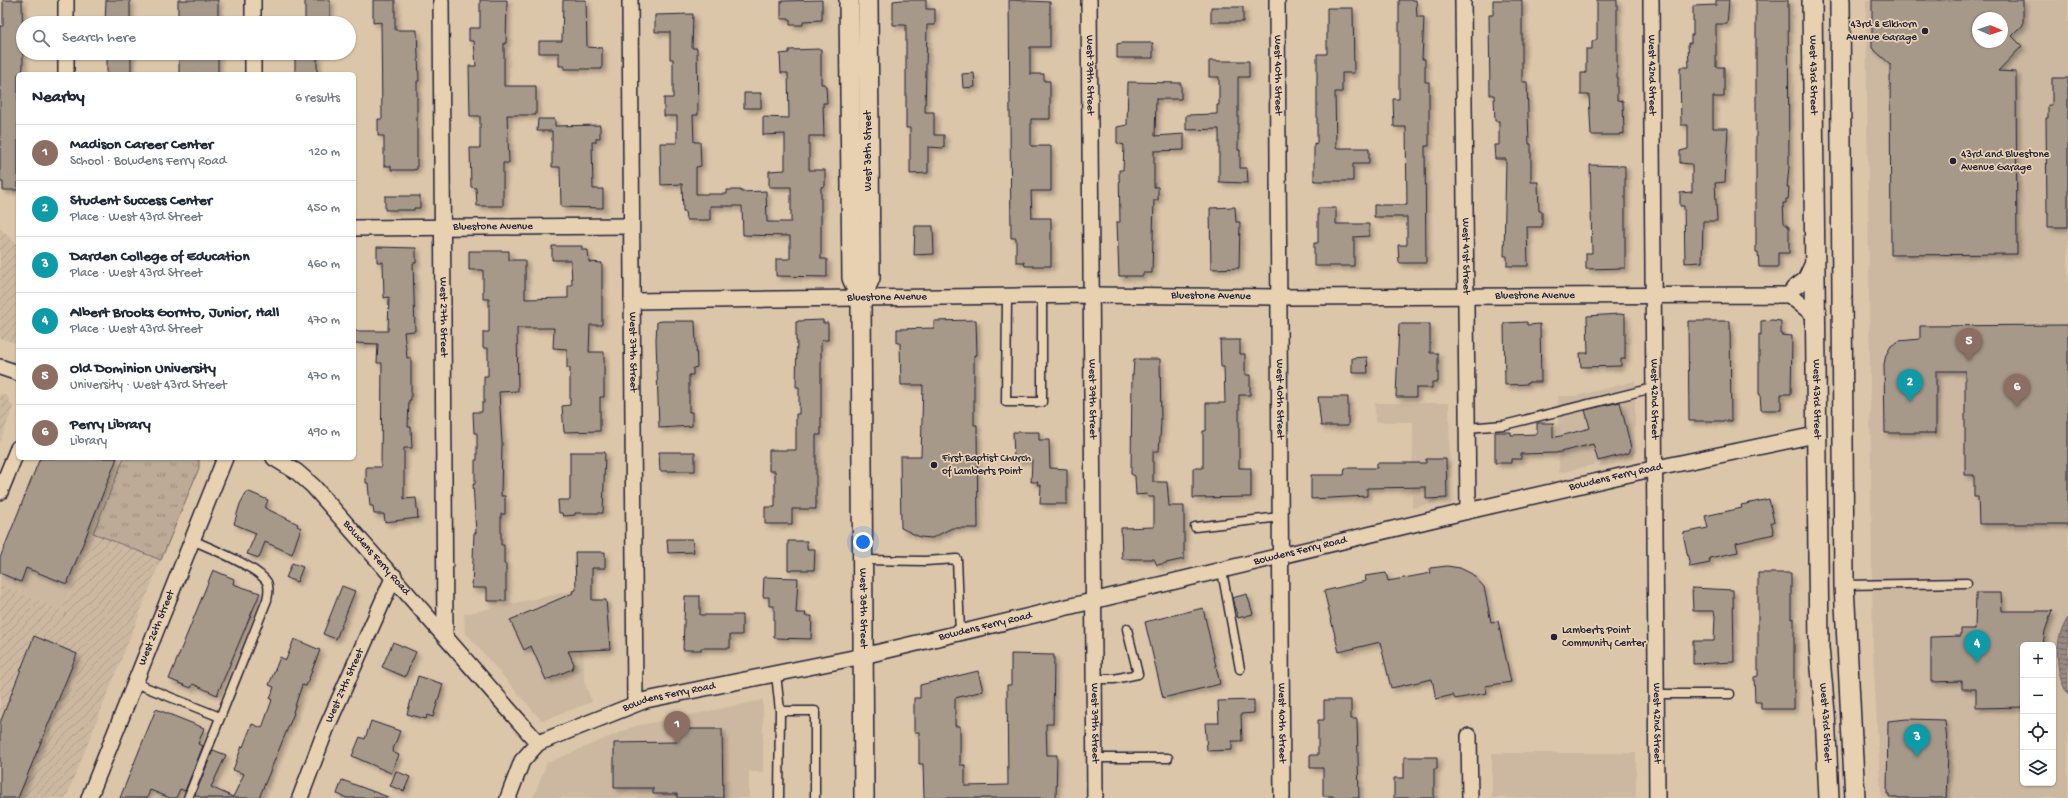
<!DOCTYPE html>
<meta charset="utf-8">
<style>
:root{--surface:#fff;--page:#f2f2f3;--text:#1f2937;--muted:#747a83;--line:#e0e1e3;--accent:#0b8043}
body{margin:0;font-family:"Gochi Hand",sans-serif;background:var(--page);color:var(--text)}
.controls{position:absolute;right:12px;bottom:12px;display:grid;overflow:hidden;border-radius:6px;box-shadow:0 1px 3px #0004}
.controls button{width:36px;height:36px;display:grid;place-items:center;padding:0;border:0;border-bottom:1px solid var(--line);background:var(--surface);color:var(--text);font:20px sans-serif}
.compass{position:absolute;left:1972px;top:12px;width:36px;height:36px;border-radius:50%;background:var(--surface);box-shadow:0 1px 3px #0004;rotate:92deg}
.you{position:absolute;left:863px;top:542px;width:14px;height:14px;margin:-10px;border:3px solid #fff;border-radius:50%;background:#1a73e8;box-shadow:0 0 0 6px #1a73e833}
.badge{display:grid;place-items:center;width:26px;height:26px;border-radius:50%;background:var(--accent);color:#fff;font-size:13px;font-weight:700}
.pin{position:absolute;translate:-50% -33px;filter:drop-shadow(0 1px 2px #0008)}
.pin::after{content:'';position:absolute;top:21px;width:14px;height:12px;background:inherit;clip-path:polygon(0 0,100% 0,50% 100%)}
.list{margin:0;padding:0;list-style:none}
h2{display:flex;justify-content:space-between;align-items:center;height:52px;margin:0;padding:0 16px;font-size:17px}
h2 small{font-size:13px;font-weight:400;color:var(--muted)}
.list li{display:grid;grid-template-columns:26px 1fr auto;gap:12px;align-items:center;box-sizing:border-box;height:56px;padding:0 16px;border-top:1px solid var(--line)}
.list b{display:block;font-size:15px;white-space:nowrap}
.list p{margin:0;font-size:13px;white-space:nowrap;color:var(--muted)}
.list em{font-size:13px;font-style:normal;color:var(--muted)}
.icon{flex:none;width:22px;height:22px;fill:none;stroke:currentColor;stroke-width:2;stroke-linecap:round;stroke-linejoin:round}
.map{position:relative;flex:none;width:2068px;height:798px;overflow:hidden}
.search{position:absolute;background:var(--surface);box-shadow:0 1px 3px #0004;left:16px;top:16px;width:340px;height:44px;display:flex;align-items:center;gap:10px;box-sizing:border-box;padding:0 14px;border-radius:22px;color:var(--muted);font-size:15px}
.panel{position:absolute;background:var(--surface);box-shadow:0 1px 3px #0004;left:16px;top:72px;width:340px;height:388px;border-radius:6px}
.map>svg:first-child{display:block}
.built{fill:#ccb8a0;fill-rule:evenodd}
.industrial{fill:url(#industrial-furrows)}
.grass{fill:url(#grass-tufts);stroke:#706669}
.water{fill:url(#water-rules);stroke:#696066}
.building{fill:#a7998a;stroke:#22223b;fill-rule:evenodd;filter:url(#shadow)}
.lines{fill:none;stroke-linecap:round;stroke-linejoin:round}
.service-casing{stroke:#22223b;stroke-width:11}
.minor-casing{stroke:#22223b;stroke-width:18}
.tertiary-casing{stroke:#22223b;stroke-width:22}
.service{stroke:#e8d1b1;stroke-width:8}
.minor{stroke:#e8d1b1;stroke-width:15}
.tertiary{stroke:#e8d1b1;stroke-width:19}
.poi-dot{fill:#22223b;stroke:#e8d1b1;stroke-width:1.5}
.labels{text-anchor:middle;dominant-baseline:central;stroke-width:3.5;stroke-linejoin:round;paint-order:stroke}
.poi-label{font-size:11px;fill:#22223b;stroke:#e8d1b1;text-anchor:start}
.street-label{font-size:11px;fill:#22223b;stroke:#e8d1b1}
</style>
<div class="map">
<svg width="2068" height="798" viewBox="0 0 2068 798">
<defs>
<pattern id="industrial-furrows" width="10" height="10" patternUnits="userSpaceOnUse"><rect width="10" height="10" fill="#ccb8a0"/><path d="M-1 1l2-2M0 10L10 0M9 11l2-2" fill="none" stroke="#af9e8b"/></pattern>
<pattern id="grass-tufts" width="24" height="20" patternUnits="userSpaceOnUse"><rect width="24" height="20" fill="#bdab97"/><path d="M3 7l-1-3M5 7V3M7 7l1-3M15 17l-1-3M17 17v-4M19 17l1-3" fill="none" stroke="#998b7c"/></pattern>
<pattern id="water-rules" width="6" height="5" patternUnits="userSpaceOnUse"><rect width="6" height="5" fill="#988982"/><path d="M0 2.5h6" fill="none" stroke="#7c706c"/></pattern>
<filter id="shadow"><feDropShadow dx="3.5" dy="3.5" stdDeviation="2" flood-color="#0004"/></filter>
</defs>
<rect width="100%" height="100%" fill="#dcc6aa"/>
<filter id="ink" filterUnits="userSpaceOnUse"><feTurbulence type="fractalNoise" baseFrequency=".025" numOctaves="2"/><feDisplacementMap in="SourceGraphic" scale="8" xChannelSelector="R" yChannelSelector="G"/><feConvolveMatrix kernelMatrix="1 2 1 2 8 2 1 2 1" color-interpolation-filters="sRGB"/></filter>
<g filter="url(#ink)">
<path class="built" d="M1866,0h202v798h-187l-8,-144 -1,-74zM1978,18h24v24h-24zM2023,645h30v138h-30z
M1635,381v74l-76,18 -1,-77h18z
M1375,403h74l1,96 -38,9 1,-86h-38z
M44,458h80l-62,152 -62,-25v-16z
M575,590l8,38 1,53 8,21 -48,18h-3l-76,-88 -1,-18z
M763,700v72h-14v26h-216l14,-35 88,-37z
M1492,753h144v45h-144z"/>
<path class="industrial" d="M0,229l18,16v99l-18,-6z
M0,393l7,3 6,11 -13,35z
M93,533l68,27 -95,238h-66v-213l62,25z"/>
<path class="grass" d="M124,458l75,1v9l-38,92 -68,-27z"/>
<path class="water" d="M2068,618v77c-13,-22 -15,-55 0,-77z"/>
<path class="building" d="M3,0h19l1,66 -1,8h-4v116h-15v-8h-3v-156h3z
M106,0h24v23h-25z
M178,0h40v23h-40z
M305,0h25v23h-25z
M373,0h22v30h22l2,51h-2v88l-4,1h-22v-4h-7v-30h-6v-17h4l-1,-97 -8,1z
M480,0h27l-1,43h-2v43h32v29h-29l2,48h-6v43h-26l-1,-18 -5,-1 -1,-39h10v-32h-10l-1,-50h7l-2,-25h-5v-13h11z
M563,0h23l1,47 15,1v21h-38v-3h-5v-13h-20v-12h23z
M822,0v20l-19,1v4h-13v-6h-9v-18z
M902,0h24v9h9v16h-8l-2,87h9v23h10v13l-16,-1v26l-18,1v-46h-4v-103h-13v-24z
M1009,0l41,2v45h-20v27h14v7h6v38h-19v27h20v45h-20l1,27h19v48h-26l-1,-4h-8v-24h-5z
M1399,0h17l1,17h7l-2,42h3v23h4v64h-4l1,117h-27l-1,-18h9v-28h-33v-12h33l-1,-78h-12l-1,-28h6z
M1493,0h29v82h5l2,62h2v38h7l1,29h3v16h-15l1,39h-21v-10h-3l2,-97h-11l-1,-14h5v-24h-4l-1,-26h-4l-1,-80h4z
M1597,0h20v100l6,1 1,33 -4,-1v2h-29l-2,-40h-8v-22h5v-24h6v-7l5,-3z
M1716,0h13l-2,24h-11v43h8v30h-11v31h15l-3,54 -10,1 2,38h-14l-1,41 -17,1 -1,-57h-4v-13l12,-1v-28l-12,-1v-12l8,-2v-24h-7l-1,-58h9l-1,-24h3v-8h2v-29l23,-1z
M1756,0h32l1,167 -2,20h2l-1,12h-2v4h-3l1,20 5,4v26h-11v14h-19l-1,-15h-2z
M1872,0h151v25l-11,11 10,10 -24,25 18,1 1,182 -126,1 -1,-191 -18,-16zM1978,18h24v24h-24z
M1211,7h32v15h-32z
M1327,8h26l1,65h-12v19h-7l1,56h33v16h-16v17h-39v-38l3,1v-90h10z
M693,14l-1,34h5l1,67h-5l1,27h6l1,24 -5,1v27h31v-4h14v2l25,-1 1,31h24v-35h-22v-16l16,-1v-36l-22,1v-18l26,1 -1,-45h-7l-1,-19 9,-1v-3l32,-1v35h3l2,3 1,16h-4l1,33h-15v34h16v16l-4,1v72h6v18l-51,-1v-17h14v-23l-47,-1 -1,-29h-32v14h-24l-1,-9h-2l-1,-27 -21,1 -1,-42h17v-27h-13v-18h9v-39h-3v-27h-15v-17z
M1122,43h31v15h-36v-14z
M107,53h24v21h-24z
M218,53v21h-39v-20z
M295,53h22v21h-22z
M1209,61h40v16h-11v73h2v18h7l1,15 -29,-1v-53l-33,1v-15l31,-1v-9h2v-28h-10z
M974,73l1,14 -12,1 -1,-14z
M2052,78h16v149h-20v-15h-1l-1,-94h2v-13h4z
M1128,82l53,1v16h-25l-1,37 29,-2v16l-30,1v36h4v13h-4l-2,73h-9v3h-24l-2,-54h3l-1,-52h4l1,-25 -7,-2v-16l10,-2z
M744,93h17v15h-17z
M538,119h17v7l45,-1v13h-4v4h-4l1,47h10v19l-42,-1 -1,-40h-8v-36h-15z
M1590,165l35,1v102l-39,1v-16h6z
M385,196h35v12h-6v2h-29z
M1235,207l1,15h4l-1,46 -28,1 -1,-61z
M1318,208h18v16h33v12l-15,1v29h-40v-23h4z
M915,226h18l1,28 -20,1z
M552,246h30v4h6l1,12 13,1v62h-12l-1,27h15v45h-4v34l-36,1 -2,-26 8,-1v-37h-3v-19l-14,-1 1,-20h-37l1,63 -19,1 3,51 -1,53h4v18h-4v31h3v19h2v37h-19v-13h-15l2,-55h2l-3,-49h2v-24h2v-27h-3l-1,-21h9v-9h2v-27h4v-28h-5v-16h6v-33h-6v-29h-14v-19h40v9h16v39l43,-1v-13h4l-1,-25h-19z
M377,247l39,1v15h-3l2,68 -11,1 3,26h4v42h-2l-1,27h3l1,21h-8v51l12,-1 2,20 -33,4 -1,-8h-10l-1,-8h-3l-2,-23h-2v-16h15l1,-104h-5l1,-19 -24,-1v-12h34l1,-34 -5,1 -1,-36h-6z
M1620,314l5,1v44h-4v7l-40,1 -1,-14h8l-1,-37z
M823,320v3h5v17h-5l-2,2v93h-5v74h-24v15h-27v-17h10v-36h-6v-21h27v-36h3v-27h-3l1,-46h-1v-19h2v-1z
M976,320l1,35h-3v70h3l1,103h-26l-20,10 -12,-1 -19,-9 -1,-72h21l2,-71h-22l-1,-42h-3v-14l37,-1v-7z
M1772,320l9,1v14l11,1 -1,58h-10v16h-20l-1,-16h-1v-60l2,1v-14z
M662,321h33l2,46 -4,1v7h-4v37h3v14l-33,2 -3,-88 1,-18z
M1688,321h42l1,100h-42z
M1527,322v3l13,-1 1,58h-13v2l-23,1 -1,-62z
M1399,324h31v29h8v29h-6v6h-16v9h-20z
M2068,325v199h-89l-1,-27h-4v-22h-9v-104h-29v62h-51l-1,-69 2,-9 5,-9 8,-5 21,-2v-13z
M1220,340h20v14h5v21h5v20h-11v73h12v29l-58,1v-30h10v-37h3v-28h19l-1,-36h-3z
M1367,357l1,16h-16v-15z
M1134,359h26l1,64 -2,28h-6v31h14l2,24h15v53l-27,6 -3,-6h-32l-1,-31 33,-1v-30h-6l-1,-3 -11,1 -1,-19 -4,-2 1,-99h1z
M1318,397h30v29h-27z
M1620,402l11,46 -2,5 -31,8 -5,-17 -37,9 -35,1v5h-10v4h-16v-31h16v3l26,-1v-11h16v15l37,-10 -5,-18z
M1013,432h26v8h10l1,28 17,1v35h-27l1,-19h-4l1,-3h-7l1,-22h-18z
M570,452h35l-2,61h-28v2l-12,1 -1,-3h-3l-1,-13h12z
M659,452h36v19h-35z
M40,458h77l-50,126 -41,-16 -5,14 -21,-9v-15z
M1426,459h20l1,39 -21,1v-12l-59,1v8l-56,3v-24h33l1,-7h32v-5h49z
M247,491l21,9 -3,8 33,16 -1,2 4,2 -9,26 -27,-12 -6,16 -12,-4 9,-21 -22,-9 6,-20z
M1769,499l5,23h-3l3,12 -38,9 2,9 -29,6 1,5 -20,4 -7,-34 25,-5 -3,-12 37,-8 -1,-3z
M667,539h25l2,13 -26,1z
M788,541h19v8h8l-1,21h-26z
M575,552h30v16h-13v32h14l4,49 -42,2 6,13 -2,5 -26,11 -15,-34 -7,4 -14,-30 63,-27 -1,-2 4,-1z
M292,563l11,4 -6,15 -11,-4z
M1447,566l13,2 12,6 12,13 7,35 7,-1 13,61 -26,4 2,7 -32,6 -2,-4 -17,4 -4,-20 -41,9 -11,-46 -41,10 -15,-61 42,-10 -1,-5 21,-3 2,8 43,-8 -1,-5z
M213,570l21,9 -1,5 27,9 -43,102 -24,-11 -2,4 -22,-9z
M1758,573h33v46l3,-1v91h-33v-7h-6l-1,-25 4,-1z
M764,577l34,1 -2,35h10l-1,3h7l-1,23 -37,-1v-32h-5v-9h-6z
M342,586l13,5 -19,48 -13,-5z
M1692,588l41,2 1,72 -41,2v-23h21l1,-25 -1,-5h-21z
M1976,593h25l1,18h50l-7,20 -2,14h-20v62l-47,1v-19h-14v-8l-31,1v-45l30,-1v-7h14z
M1247,594l6,20 -15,4 -6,-20z
M685,596h15v19h42v20h-12v13h-29v2h-18z
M1203,608l17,76 -57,14 -18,-76z
M34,636l43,18 -59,144h-18v-75z
M294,639l26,11 -14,36 -4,-1 -9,27 1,1 -35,85h-56l-8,-3 18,-45 13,5 -15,32 22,10 11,-23 -11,-4 9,-24 1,1 9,-23 10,4 10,-28 -2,-1 4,-12 -5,-2 11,-28 6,3z
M393,642l23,10 -11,25 -23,-10z
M1011,654l43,1 -1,69h-7l1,31h10l-1,43h-132l-1,-34h-4v-32h-5v-34h6v-13l58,-14 5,20 -28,7v28h5v39h5v21l43,-1 -1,-100h4z
M418,676l25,8 -10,33 -6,-2 -1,4 -19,-5z
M1254,700v13l-13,1 1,27h-10v9l-25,1 -2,-28h14l-1,-22z
M1324,700h27v19h6l2,79h-26v-2h-10v-28h-13v-13h8v-35h6z
M156,709l48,19 -6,16 5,2 -18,45 -5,-2 -4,9h-6l-20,-8 -3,8h-27z
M1907,719l38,1 3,34 -2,44h-57v-4h-2l1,-73z
M371,721l29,10 -8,21 7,3 -8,18 -39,-17 8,-19 5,2z
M676,729h46l1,69h-46v-4h-24v-6h-39v-45l63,-1z
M1404,757h33v12h-3v29h-40v-20h10z
M396,771l14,6 -6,14 -14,-5z
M342,780l46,17 -1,1h-40l-10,-4z"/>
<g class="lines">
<defs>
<path id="service" d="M1007,297l-1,105h36v-106
M1467,428l37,-3 149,-37
M1195,527l85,-10
M863,560l62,1 32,-2 3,74
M1222,571l18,98
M1844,585l123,-2
M776,674l4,37 -1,87
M1094,679h20l24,-5 -11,-45
M135,683l85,34
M1657,694h73
M780,711h35v87
M1095,758h73
M188,798l79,-198c1,-6 3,-12 0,-18 -9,-15 -57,-34 -75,-42"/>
<g id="minor">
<path d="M253,0v23"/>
<path id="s1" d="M441,0l4,634"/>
<path id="s2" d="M630,0l5,703"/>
<path id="s3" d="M1089,0l6,798"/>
<path id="s4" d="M1277,0l5,798"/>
<path id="s5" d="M1463,0l5,511"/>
<path id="s6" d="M1651,0l6,798"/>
<path d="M66,23v-23"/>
<path d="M253,53v21"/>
<path d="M66,74v-21"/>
<path id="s7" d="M354,228l277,-2"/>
<path d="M1789,295l5,-7 11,-8 9,-19"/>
<path id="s8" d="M632,301l459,-6 187,2 511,-2 25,20"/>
<path d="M0,367l18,6"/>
<path id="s9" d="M274,458l23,14 16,14 225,257"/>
<path d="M0,492l18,-44"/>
<path d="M1469,736l1,62"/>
<path id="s10" d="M89,798l136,-340"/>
<path id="s11" d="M300,798l26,-69 68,-153"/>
<path id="s12" d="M508,798l14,-37 16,-18 108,-43 217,-44 605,-145 170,-39 177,-37"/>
</g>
<g id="tertiary">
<path id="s13" d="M849,0l3,278 9,21 3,499"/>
<path id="s14" d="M1812,0l7,647 6,66 4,85"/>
<path d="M1840,0l4,585 11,213"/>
<path d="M861,299l9,-21 -2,-278"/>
</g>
</defs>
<use href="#service" class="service-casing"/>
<use href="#minor" class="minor-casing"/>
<use href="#tertiary" class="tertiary-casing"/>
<use href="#service" class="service"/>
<use href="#minor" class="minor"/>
<use href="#tertiary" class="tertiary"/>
</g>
</g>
<g class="poi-dot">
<circle cx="1925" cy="31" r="4"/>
<circle cx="1953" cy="161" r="4"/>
<circle cx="934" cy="465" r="4"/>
<circle cx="1554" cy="637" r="4"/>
</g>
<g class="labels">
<g class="poi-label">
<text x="1917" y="25" text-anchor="end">43rd &amp; Elkhorn<tspan x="1917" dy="13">Avenue Garage</tspan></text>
<text x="1961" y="155">43rd and Bluestone<tspan x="1961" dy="13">Avenue Garage</tspan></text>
<text x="942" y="459">First Baptist Church<tspan x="942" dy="13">of Lamberts Point</tspan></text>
<text x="1562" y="631">Lamberts Point<tspan x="1562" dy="13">Community Center</tspan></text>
</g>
<g class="street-label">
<text stroke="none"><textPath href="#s3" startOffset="75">West 39th Street</textPath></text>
<text stroke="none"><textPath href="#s4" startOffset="75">West 40th Street</textPath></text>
<text stroke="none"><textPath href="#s6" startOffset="75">West 42nd Street</textPath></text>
<text stroke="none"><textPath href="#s14" startOffset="75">West 43rd Street</textPath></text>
<text transform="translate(869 151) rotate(-90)">West 38th Street</text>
<text stroke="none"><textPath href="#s7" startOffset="139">Bluestone Avenue</textPath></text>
<text stroke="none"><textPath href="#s5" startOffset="256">West 41st Street</textPath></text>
<text stroke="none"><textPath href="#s8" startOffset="903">Bluestone Avenue</textPath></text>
<text stroke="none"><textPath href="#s8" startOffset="579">Bluestone Avenue</textPath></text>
<text stroke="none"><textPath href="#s8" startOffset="255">Bluestone Avenue</textPath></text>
<text stroke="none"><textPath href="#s1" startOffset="317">West 27th Street</textPath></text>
<text stroke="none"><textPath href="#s2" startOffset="352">West 37th Street</textPath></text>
<text stroke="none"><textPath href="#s3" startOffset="399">West 39th Street</textPath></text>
<text stroke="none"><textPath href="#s4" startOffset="399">West 40th Street</textPath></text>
<text stroke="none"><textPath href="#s6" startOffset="399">West 42nd Street</textPath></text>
<text stroke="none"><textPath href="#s14" startOffset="399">West 43rd Street</textPath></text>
<text stroke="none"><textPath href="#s12" startOffset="1175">Bowdens Ferry Road</textPath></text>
<text stroke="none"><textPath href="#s12" startOffset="851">Bowdens Ferry Road</textPath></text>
<text stroke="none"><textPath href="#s9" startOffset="144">Bowdens Ferry Road</textPath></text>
<text stroke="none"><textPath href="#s13" startOffset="610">West 38th Street</textPath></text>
<text stroke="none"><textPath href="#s12" startOffset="527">Bowdens Ferry Road</textPath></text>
<text stroke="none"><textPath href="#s10" startOffset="183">West 26th Street</textPath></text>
<text stroke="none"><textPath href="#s11" startOffset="121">West 27th Street</textPath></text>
<text stroke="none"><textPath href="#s12" startOffset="203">Bowdens Ferry Road</textPath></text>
<text stroke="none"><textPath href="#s3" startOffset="723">West 39th Street</textPath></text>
<text stroke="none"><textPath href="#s4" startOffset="723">West 40th Street</textPath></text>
<text stroke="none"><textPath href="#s6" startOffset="723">West 42nd Street</textPath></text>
<text stroke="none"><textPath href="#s14" startOffset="723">West 43rd Street</textPath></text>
</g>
</g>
</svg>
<div class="controls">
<button>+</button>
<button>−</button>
<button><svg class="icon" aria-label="locate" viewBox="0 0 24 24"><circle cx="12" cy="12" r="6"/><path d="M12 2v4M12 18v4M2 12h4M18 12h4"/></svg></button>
<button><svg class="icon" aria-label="layers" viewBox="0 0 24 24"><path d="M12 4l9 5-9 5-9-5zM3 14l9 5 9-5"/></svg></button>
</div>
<svg class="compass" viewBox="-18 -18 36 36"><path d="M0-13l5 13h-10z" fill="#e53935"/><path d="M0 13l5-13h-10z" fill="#747a83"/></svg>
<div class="you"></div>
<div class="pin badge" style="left:677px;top:744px;background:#8d6e63">1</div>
<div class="pin badge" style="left:1910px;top:402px;background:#0f9aa8">2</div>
<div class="pin badge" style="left:1917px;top:757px;background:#0f9aa8">3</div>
<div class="pin badge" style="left:1977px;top:663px;background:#0f9aa8">4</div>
<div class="pin badge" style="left:1969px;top:361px;background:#8d6e63">5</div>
<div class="pin badge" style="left:2017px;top:407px;background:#8d6e63">6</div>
<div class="search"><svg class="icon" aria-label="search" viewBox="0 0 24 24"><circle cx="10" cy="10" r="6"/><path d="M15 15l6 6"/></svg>Search here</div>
<section class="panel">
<h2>Nearby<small>6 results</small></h2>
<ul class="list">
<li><span class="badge" style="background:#8d6e63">1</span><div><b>Madison Career Center</b><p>School · Bowdens Ferry Road</p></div><em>120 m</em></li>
<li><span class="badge" style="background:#0f9aa8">2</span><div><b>Student Success Center</b><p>Place · West 43rd Street</p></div><em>450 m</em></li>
<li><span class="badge" style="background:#0f9aa8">3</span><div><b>Darden College of Education</b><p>Place · West 43rd Street</p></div><em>460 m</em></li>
<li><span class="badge" style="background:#0f9aa8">4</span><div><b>Albert Brooks Gornto, Junior, Hall</b><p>Place · West 43rd Street</p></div><em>470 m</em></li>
<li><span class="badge" style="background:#8d6e63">5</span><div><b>Old Dominion University</b><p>University · West 43rd Street</p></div><em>470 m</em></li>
<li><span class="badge" style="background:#8d6e63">6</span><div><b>Perry Library</b><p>Library</p></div><em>490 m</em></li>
</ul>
</section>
</div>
